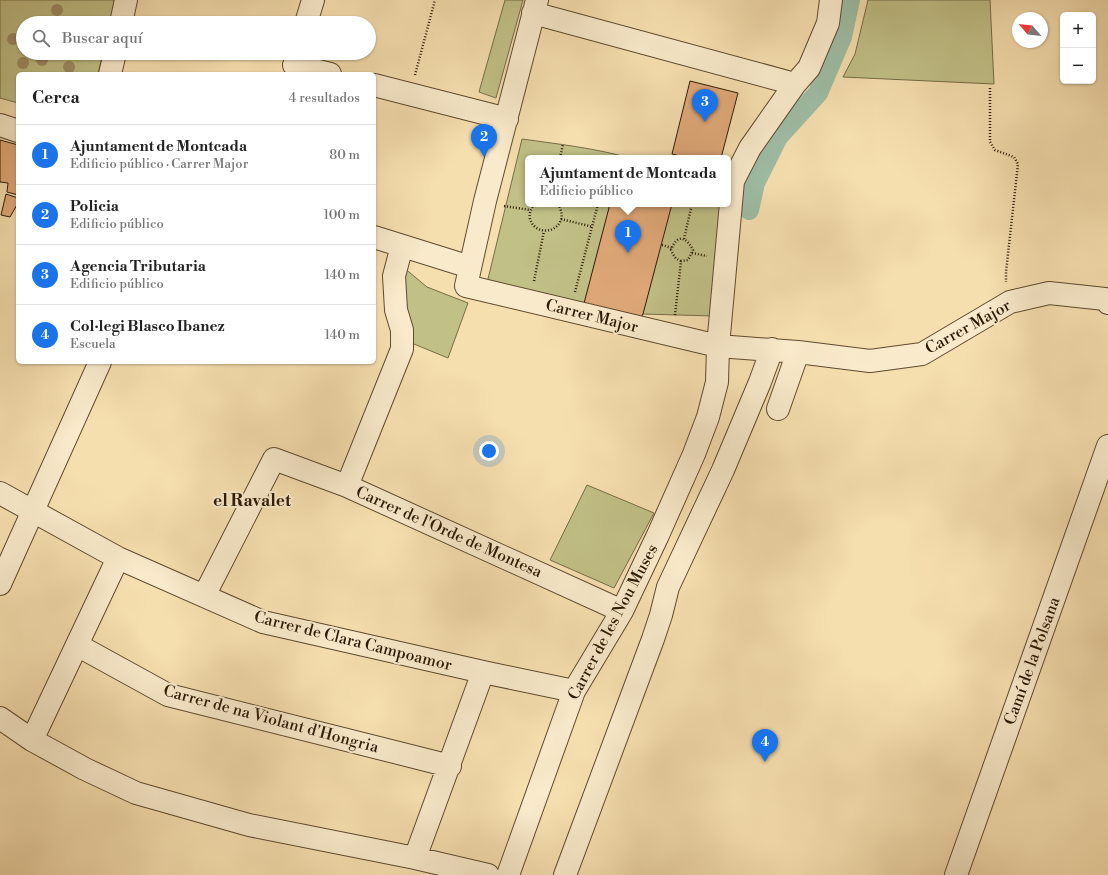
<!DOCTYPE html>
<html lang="es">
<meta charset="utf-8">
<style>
:root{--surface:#fff;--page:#f2f2f2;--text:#222;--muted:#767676;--line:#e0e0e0;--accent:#1a73e8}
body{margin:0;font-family:"Libre Bodoni",serif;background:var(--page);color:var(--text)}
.controls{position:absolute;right:12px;top:12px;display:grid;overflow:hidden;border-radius:6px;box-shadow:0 1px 3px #0004}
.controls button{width:36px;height:36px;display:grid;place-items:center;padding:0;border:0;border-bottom:1px solid var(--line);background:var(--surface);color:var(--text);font:20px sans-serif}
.compass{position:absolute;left:1012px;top:12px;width:36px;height:36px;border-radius:50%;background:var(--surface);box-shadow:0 1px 3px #0004;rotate:298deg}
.you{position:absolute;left:489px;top:451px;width:14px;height:14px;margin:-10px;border:3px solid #fff;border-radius:50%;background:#1a73e8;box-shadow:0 0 0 6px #1a73e833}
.badge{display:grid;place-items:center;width:26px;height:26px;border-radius:50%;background:var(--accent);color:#fff;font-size:13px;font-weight:700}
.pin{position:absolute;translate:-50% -33px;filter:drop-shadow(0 1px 2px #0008)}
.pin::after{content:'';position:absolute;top:21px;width:14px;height:12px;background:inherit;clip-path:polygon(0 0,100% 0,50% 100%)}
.popup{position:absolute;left:525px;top:155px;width:206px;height:52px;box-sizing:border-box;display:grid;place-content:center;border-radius:6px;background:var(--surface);filter:drop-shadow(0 1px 3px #0005);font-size:13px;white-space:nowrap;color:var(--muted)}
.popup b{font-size:15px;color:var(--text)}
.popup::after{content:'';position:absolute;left:50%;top:100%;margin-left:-8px;border:8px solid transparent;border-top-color:var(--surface)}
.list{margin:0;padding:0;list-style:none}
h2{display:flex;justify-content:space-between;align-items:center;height:52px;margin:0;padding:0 16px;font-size:17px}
h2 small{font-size:13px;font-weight:400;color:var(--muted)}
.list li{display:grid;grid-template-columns:26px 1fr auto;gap:12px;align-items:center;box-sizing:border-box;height:60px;padding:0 16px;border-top:1px solid var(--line)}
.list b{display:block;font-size:15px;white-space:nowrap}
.list p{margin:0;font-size:13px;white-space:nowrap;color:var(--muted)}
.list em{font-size:13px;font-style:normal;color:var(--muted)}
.icon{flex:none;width:22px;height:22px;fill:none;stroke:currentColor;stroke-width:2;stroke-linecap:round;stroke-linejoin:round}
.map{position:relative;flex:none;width:1108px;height:875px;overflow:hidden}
.search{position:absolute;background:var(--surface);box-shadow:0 1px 3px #0004;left:16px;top:16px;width:360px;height:44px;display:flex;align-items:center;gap:10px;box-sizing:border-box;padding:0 14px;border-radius:22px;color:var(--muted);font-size:15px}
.panel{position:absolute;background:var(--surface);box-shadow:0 1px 3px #0004;left:16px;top:72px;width:360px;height:292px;border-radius:6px}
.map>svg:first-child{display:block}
.green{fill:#c1c087;stroke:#766c46}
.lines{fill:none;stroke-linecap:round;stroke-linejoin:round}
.canal{stroke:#9ebda5;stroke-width:20}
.building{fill:#e1a979;stroke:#2c1904}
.minor-casing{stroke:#5e4a2f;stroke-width:24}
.path{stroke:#2c1904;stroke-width:2.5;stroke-dasharray:1 2;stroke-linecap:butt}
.minor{stroke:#f9eacb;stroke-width:22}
.tree{fill:#a08e66}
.labels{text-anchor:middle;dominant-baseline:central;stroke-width:4;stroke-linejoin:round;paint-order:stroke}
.street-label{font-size:16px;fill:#2c1904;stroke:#f9eacb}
.neighbourhood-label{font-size:17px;font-weight:bold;fill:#2c1904;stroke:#f9eacb}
</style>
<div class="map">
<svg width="1108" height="875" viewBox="0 0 1108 875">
<rect width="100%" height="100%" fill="#f6dfaf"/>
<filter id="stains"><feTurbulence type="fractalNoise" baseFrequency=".005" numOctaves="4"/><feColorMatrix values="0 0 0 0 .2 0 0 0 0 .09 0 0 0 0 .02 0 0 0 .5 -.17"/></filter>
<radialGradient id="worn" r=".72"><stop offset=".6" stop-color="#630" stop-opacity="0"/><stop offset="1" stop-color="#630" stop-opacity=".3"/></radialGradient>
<path class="green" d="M0,0h117l-6,23h-88v30h80l-5,21h-80v29l-18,-5z
M505,0h18l-27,98 -17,-6z
M868,0h122l4,84 -151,-7 12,-23z
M522,139c36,5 72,9 108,19h-102v46h193l-7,112 -71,-2 -4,6 -152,-37z
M403,267l24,20 41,16 -20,55 -39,-16z
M587,485l67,28 -40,75 -64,-28z"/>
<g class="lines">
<path class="canal" d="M749,210l6,-27 23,-46 40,-44 24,-56 8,-37"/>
</g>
<path class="building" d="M690,81l48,12 -17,65h-33l-16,-4z
M0,140l18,5v50l-11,-3 1,-9 -8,-1z
M6,194l12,4v5l-8,14 -9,-2z
M610,204h62l-29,110 -4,6 -57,-9z"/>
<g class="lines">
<defs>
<path id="minor" d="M537,0l-52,201 -19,85 252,60 80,6 72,9 52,-7 88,-52 39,-9 56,6 3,4
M533,13l262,71
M121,23l5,-23
M306,23l7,-23
M294,65l36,9
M110,74l5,-21
M374,85l133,34
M0,125l18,6
M374,237l96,30
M778,409l20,-57
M347,486l55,-137v-19l-6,-20 -2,-34 8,-30
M0,493l118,65 145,64 220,50 91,19
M0,584l100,-222
M204,596l70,-137 73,27 275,125
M77,645l91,50 282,71
M0,718l32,22 53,29 51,24 113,32 166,33 73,17
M32,740l86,-182
M415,858l68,-186
M508,875l66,-184 48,-80 36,-76 36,-81 14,-37 9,-35 1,-36 15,-165 17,-33 45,-64 14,-16 19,-45 3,-23
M565,875l88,-236 8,-24 7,-28 55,-117 37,-88 12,-33
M956,875l152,-429"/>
</defs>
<use href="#minor" class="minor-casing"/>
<path class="path" d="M415,75l20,-75
M990,88v54l5,8 19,7 4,7 -12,108v10
M560,158l3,-14
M534,204c-3,5 -5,9 -4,15 7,22 43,10 28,-15
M504,206l26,4
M561,219l32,8
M684,239l8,-35
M662,245l10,3
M692,253l15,3
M534,281l10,-50
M575,292l23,-88
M675,315l6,-54 7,-1 5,-10c-7,-14 -16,-16 -22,0 3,6 4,9 10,11"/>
<use href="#minor" class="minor"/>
</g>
<g class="tree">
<circle cx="57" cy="10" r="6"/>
<circle cx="13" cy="39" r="6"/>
<circle cx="42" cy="60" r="6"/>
<circle cx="23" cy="63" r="6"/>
<circle cx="69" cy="67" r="6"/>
</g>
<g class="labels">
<g class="street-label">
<text transform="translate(592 316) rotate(14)">Carrer Major</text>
<text transform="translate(968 327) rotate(-29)">Carrer Major</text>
<text transform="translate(449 532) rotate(24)">Carrer de l'Orde de Montesa</text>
<text transform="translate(613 622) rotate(-62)">Carrer de les Nou Muses</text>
<text transform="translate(353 641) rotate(14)">Carrer de Clara Campoamor</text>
<text transform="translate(1032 661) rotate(-70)">Camí de la Polsana</text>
<text transform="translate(271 719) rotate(15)">Carrer de na Violant d'Hongria</text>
</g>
<g class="neighbourhood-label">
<text x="252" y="501">el Ravalet</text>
</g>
</g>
<rect width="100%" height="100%" filter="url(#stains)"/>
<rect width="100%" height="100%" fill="url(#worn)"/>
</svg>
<div class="controls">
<button>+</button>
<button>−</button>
</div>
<svg class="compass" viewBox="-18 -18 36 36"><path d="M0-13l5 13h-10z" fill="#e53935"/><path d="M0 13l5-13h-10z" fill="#767676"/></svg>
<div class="you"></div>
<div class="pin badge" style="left:628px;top:253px">1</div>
<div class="popup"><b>Ajuntament de Montcada</b>Edificio público</div>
<div class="pin badge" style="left:484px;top:157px">2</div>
<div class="pin badge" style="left:705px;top:122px">3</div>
<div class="pin badge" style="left:765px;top:762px">4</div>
<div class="search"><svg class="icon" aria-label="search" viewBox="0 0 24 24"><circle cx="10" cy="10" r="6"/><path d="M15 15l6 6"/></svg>Buscar aquí</div>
<section class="panel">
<h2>Cerca<small>4 resultados</small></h2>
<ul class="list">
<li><span class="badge">1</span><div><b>Ajuntament de Montcada</b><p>Edificio público · Carrer Major</p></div><em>80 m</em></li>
<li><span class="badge">2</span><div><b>Policia</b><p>Edificio público</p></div><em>100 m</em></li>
<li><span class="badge">3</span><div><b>Agencia Tributaria</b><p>Edificio público</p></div><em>140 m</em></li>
<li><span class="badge">4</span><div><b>Col·legi Blasco Ibanez</b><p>Escuela</p></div><em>140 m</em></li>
</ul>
</section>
</div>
